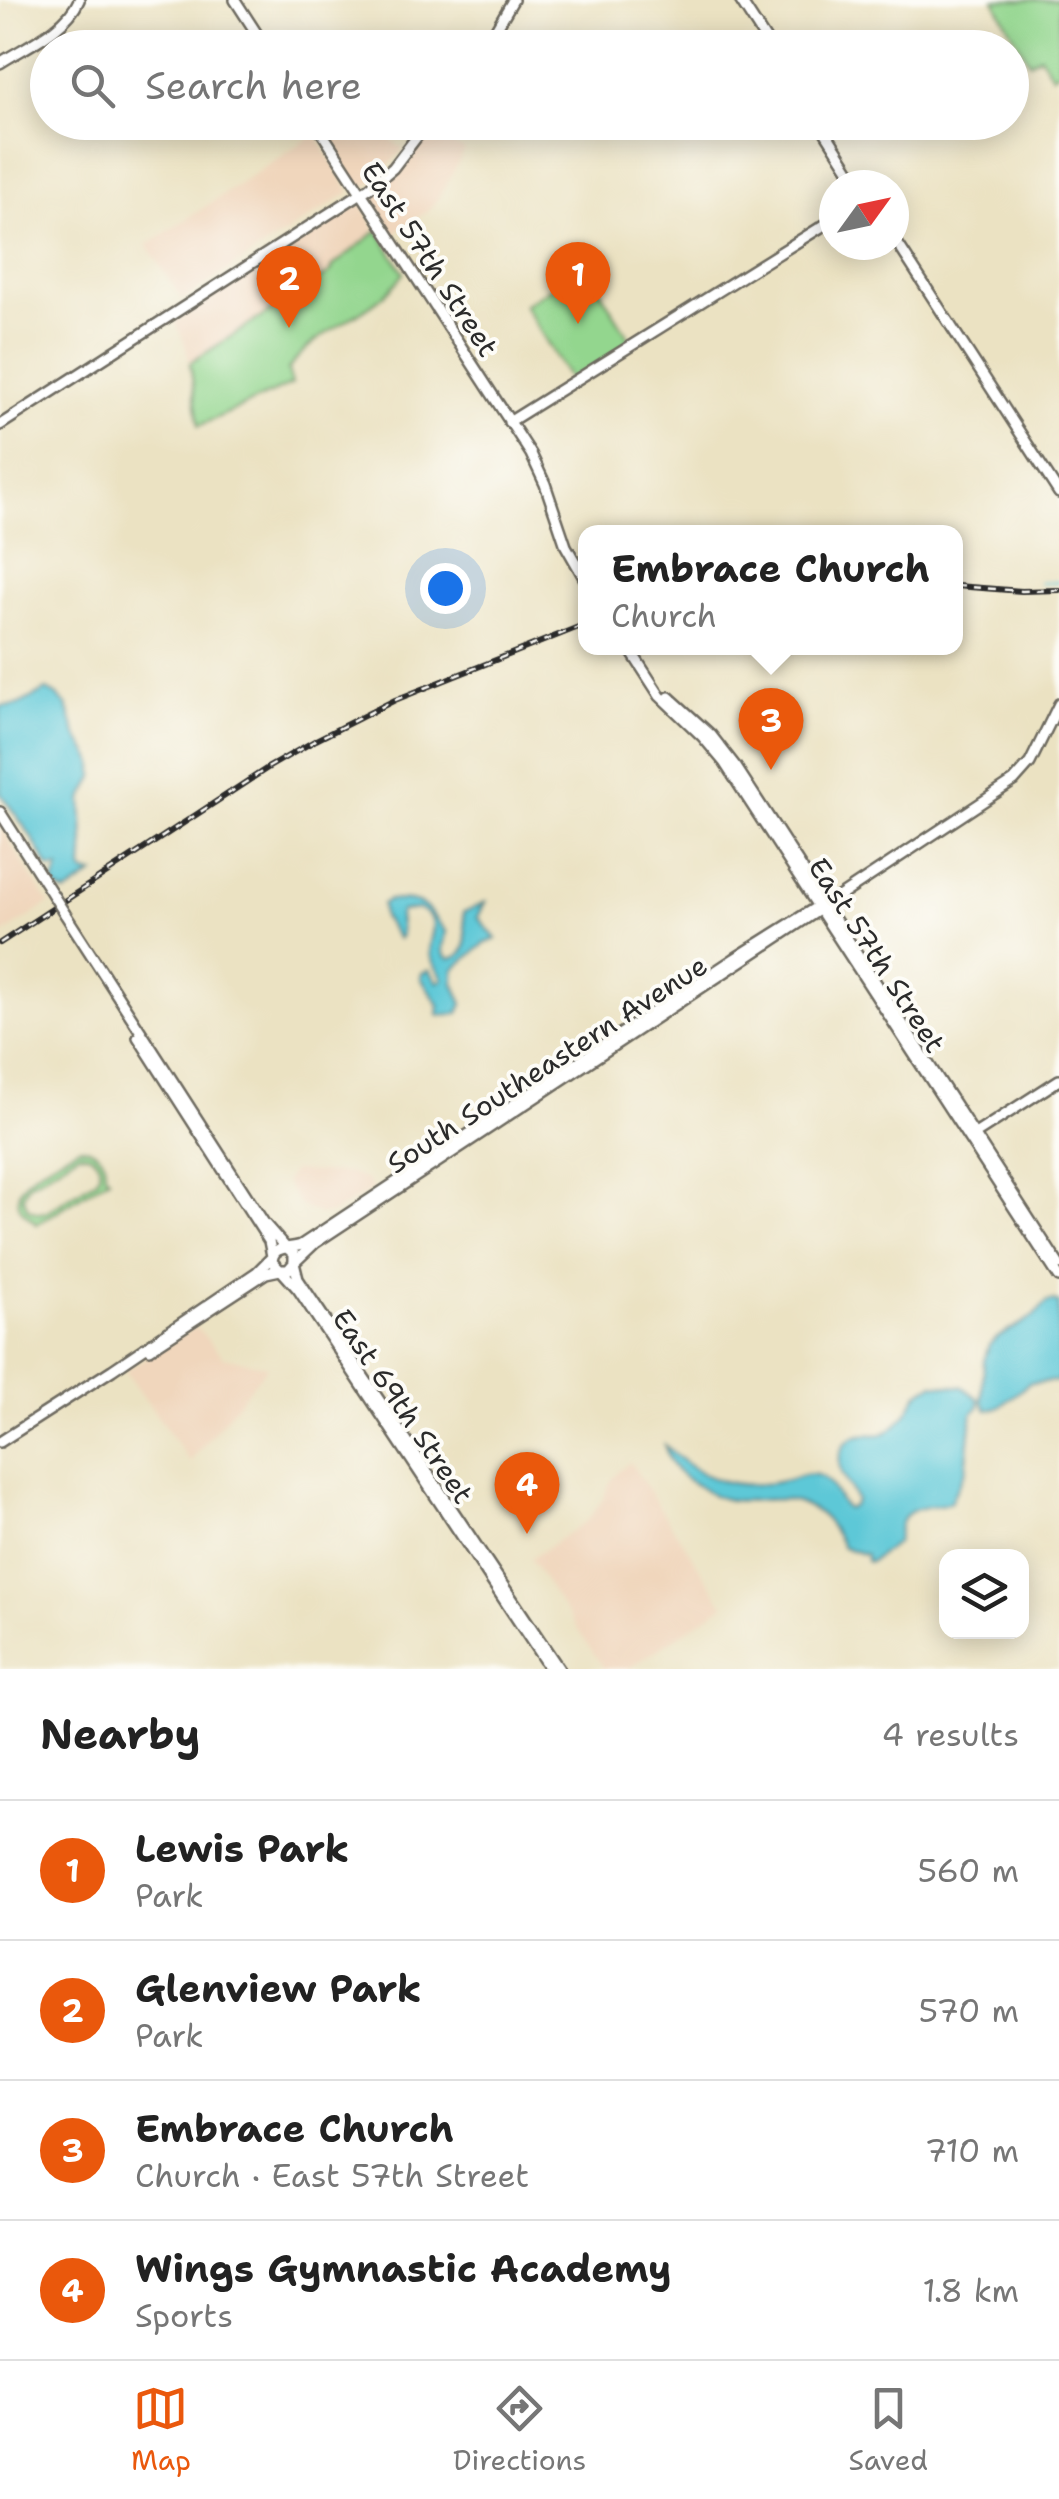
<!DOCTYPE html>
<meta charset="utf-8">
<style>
:root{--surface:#fff;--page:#f2f2f2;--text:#222;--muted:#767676;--line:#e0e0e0;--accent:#ea580c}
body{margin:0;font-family:"Shantell Sans",sans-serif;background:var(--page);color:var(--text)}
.controls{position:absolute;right:30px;bottom:30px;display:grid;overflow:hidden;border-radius:20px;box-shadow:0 5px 25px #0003}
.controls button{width:90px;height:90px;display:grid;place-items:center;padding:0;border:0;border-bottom:2px solid var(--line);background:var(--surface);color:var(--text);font:50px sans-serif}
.compass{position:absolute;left:819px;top:170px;width:90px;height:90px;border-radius:50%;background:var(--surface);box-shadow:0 5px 25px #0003;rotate:57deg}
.you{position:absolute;left:445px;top:588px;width:35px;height:35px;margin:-25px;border:8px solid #fff;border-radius:50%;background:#1a73e8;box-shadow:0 0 0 15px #1a73e833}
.badge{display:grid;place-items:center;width:65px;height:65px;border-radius:50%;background:var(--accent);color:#fff;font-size:32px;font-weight:700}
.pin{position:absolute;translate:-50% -82px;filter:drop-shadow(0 2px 5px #0008)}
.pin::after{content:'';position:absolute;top:52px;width:35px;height:30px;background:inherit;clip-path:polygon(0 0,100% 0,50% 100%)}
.popup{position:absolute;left:578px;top:525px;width:385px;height:130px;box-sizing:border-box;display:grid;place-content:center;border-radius:20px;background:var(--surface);filter:drop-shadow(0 2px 8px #0005);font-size:32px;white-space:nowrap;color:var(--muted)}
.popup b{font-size:38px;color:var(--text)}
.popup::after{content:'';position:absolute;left:50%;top:100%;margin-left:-20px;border:20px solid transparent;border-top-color:var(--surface)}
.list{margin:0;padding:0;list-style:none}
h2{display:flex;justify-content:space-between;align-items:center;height:130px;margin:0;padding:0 40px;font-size:42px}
h2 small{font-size:32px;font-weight:400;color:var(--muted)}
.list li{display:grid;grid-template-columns:65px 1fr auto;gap:30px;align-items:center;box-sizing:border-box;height:140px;padding:0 40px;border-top:2px solid var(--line)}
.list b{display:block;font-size:38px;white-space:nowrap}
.list p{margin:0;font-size:32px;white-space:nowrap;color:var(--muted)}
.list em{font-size:32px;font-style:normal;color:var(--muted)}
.icon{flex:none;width:55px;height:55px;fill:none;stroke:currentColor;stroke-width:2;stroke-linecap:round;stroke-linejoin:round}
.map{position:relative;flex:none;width:1059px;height:1669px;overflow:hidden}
.search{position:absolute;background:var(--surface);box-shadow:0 5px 25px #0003;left:30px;right:30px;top:30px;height:110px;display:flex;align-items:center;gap:25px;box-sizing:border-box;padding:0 35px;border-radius:55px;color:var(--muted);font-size:38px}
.sheet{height:690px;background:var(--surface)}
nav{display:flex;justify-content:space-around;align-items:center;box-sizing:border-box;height:140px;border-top:2px solid var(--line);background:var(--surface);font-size:28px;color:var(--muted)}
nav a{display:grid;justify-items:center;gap:5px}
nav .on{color:var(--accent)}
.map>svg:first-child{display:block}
.built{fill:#f0d6bc}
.green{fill:#93d68e;stroke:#5f805c;stroke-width:2.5;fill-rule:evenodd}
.water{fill:#5dc8d7;stroke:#447a81;stroke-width:2.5}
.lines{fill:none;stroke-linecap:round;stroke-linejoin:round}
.stream{stroke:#5dc8d7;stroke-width:2.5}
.secondary-casing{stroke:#6e6b60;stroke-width:14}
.secondary{stroke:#fff;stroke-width:9}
.rail-casing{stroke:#2b2b2b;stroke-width:6}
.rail{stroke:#fdfcf7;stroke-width:2.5;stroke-dasharray:8;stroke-linecap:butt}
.secondary-bridge-casing{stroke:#6e6b60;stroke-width:14;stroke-linecap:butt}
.secondary-bridge{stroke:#fff;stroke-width:9}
.labels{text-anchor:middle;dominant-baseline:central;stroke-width:8;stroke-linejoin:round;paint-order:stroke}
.street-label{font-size:28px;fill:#2b2b2b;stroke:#fdfcf7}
</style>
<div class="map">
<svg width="1059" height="1669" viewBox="0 0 1059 1669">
<rect width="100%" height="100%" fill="#fdfcf7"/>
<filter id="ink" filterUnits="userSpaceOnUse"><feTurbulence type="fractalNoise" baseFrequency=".01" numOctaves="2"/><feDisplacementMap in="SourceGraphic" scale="20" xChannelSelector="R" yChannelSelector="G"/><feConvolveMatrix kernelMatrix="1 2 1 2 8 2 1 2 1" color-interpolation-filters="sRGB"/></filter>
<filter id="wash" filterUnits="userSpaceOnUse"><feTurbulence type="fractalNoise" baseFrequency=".0048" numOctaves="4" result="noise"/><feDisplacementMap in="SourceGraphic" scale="40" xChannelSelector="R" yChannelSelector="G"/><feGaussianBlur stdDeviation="2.25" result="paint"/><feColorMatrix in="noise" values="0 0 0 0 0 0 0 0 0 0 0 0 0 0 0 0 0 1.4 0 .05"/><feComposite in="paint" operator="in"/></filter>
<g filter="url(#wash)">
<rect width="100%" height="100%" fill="#ebe2c2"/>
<path class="built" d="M317,123h53l33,26 -25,29 -18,12z
M425,131l40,19 -27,49 -9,11 -36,24 -24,-39 21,-19z
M315,134l35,58 -168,108 -35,-55z
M356,204h6l15,28 -44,34 -2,6 -141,91 -5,-19 -10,-22z
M0,827l49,77 -49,32z
M292,1171l57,2 18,7 6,9 -40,24 -12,2 -22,-10 -14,-23z
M196,1327l27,30 45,9 -78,96 -65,-91z
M630,1462l94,143 -96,64h-24l-74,-110 58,-39 15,-21 7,-17 9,-11z"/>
<path class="green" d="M994,0h65v71l-7,4 -12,-19 -11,6z
M378,230l26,43c-30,44 -88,53 -116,97l4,14 -93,42 -9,-63 141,-91 2,-6z
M585,266l48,78 -61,39 -48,-78z
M79,1147c17,0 27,10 26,28l4,3 -72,46c-5,-6 -13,-9 -17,-17 -13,-26 41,-50 59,-60zM79,1153c16,-1 25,11 18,26l-51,33 -8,1 -10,-4 -5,-13 5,-11z"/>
<path class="water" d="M47,690l9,5 11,11 9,28 18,29v14l-12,23 2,40 -2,29 3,4 9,1 -28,19c-20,-7 -9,-16 -7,-25l-9,1 -2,-3 -19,-33 -29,-40v-87l17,-1z
M389,900c39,0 33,5 57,31 0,11 -9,21 4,28 25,-5 13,-29 14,-47l21,-10 -7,15 18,22 -12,5 -30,25v14l9,21 -4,9 -8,2h-13l1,-10 -18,-27 1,-5 7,-3 9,12 5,-3c-3,-7 -11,-16 -13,-24 -5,-19 16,-32 -11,-46l-18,2 -2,5 2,19 -3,4 -15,-22 -1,-13z
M1053,1301l6,2v78l-30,2 -28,23 -14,4 -5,-9 2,-40 5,-16 8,-7 37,-22 13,-14z
M935,1384l28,3 16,12v8l-7,7 -6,56 -16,32c-14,6 -36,2 -47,17 -5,7 -4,17 -7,24l-26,19 -4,-1v-6l-23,-8c-12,-20 -17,-33 -41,-43 -25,-11 -51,1 -77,-5 -11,-2 -19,-8 -28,-13 -18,-11 -29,-20 -32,-41 35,36 73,47 122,35 10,-2 19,-8 30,-5 18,6 18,25 30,34l6,-3 3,-6c-4,-10 -11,-18 -15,-28 -5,-16 2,-34 20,-37 9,-2 16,2 24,-2 5,-2 10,-7 13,-10 18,-15 11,-30 37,-39z"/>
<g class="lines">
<path class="stream" d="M1040,583l19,-1"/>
</g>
</g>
<g filter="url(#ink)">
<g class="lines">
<defs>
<path id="secondary" d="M235,0l31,48
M740,0l31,48
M485,48l28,-48
M0,63c26,-17 66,-33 79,-63
M315,122l216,332 14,30 21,62 20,35
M819,122l40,63
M894,238l165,255
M509,422l325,-203
M0,425l369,-237 24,-20 35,-46
M629,648l31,48 43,41 21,25 335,515
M669,697l42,38 25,32 323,498
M0,812l53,83
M65,914l199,309 22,25
M138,1037l131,204 3,15
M969,1138l90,-58
M287,1248l7,6v9l-6,7h-8l-8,-8c1,-18 17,-12 29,-17l433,-286 86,-54
M295,1262l20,-19 699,-462 16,-18 29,-59
M294,1263l4,16 261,390
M281,1270l17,19 252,380
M150,1349l116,-76 14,-3
M0,1442l112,-72 145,-98 15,-15"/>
</defs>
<use href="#secondary" class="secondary-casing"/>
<use href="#secondary" class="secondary"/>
<defs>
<path id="rail" d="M956,586l66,5 37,-1
M0,943l269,-176 47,-27 79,-40 191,-76"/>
</defs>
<use href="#rail" class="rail-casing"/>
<use href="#rail" class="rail"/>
<defs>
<path id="secondary-bridge" d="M53,895l12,19"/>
</defs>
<use href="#secondary-bridge" class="secondary-bridge-casing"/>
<use href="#secondary-bridge" class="secondary-bridge"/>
</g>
</g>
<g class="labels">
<g class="street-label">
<text transform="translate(430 259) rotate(57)">East 57th Street</text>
<text transform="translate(877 955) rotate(57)">East 57th Street</text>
<text transform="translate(547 1064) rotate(-33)">South Southeastern Avenue</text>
<text transform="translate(403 1406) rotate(56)">East 69th Street</text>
</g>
</g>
</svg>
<div class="controls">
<button><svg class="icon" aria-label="layers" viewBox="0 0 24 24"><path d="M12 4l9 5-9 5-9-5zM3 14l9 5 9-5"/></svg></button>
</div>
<svg class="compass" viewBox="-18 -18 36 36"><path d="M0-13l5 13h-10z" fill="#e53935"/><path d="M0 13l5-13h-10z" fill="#767676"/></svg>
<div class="you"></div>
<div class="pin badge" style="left:578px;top:324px">1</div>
<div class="pin badge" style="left:289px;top:328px">2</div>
<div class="pin badge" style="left:771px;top:770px">3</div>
<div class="popup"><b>Embrace Church</b>Church</div>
<div class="pin badge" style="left:527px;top:1534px">4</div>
<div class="search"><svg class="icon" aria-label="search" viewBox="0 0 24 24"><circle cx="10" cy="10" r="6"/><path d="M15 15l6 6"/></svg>Search here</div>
</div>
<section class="sheet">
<h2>Nearby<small>4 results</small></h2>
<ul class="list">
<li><span class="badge">1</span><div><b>Lewis Park</b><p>Park</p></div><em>560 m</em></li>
<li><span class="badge">2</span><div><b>Glenview Park</b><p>Park</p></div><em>570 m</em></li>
<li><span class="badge">3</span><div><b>Embrace Church</b><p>Church · East 57th Street</p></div><em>710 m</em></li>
<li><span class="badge">4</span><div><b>Wings Gymnastic Academy</b><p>Sports</p></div><em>1.8 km</em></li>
</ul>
</section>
<nav>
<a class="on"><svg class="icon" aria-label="map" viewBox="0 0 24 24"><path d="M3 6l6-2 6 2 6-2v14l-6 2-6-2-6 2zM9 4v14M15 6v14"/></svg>Map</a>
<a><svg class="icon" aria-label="directions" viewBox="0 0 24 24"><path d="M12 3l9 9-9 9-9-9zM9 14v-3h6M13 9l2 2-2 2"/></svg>Directions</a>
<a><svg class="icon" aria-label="saved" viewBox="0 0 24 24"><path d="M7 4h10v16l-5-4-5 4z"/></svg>Saved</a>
</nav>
